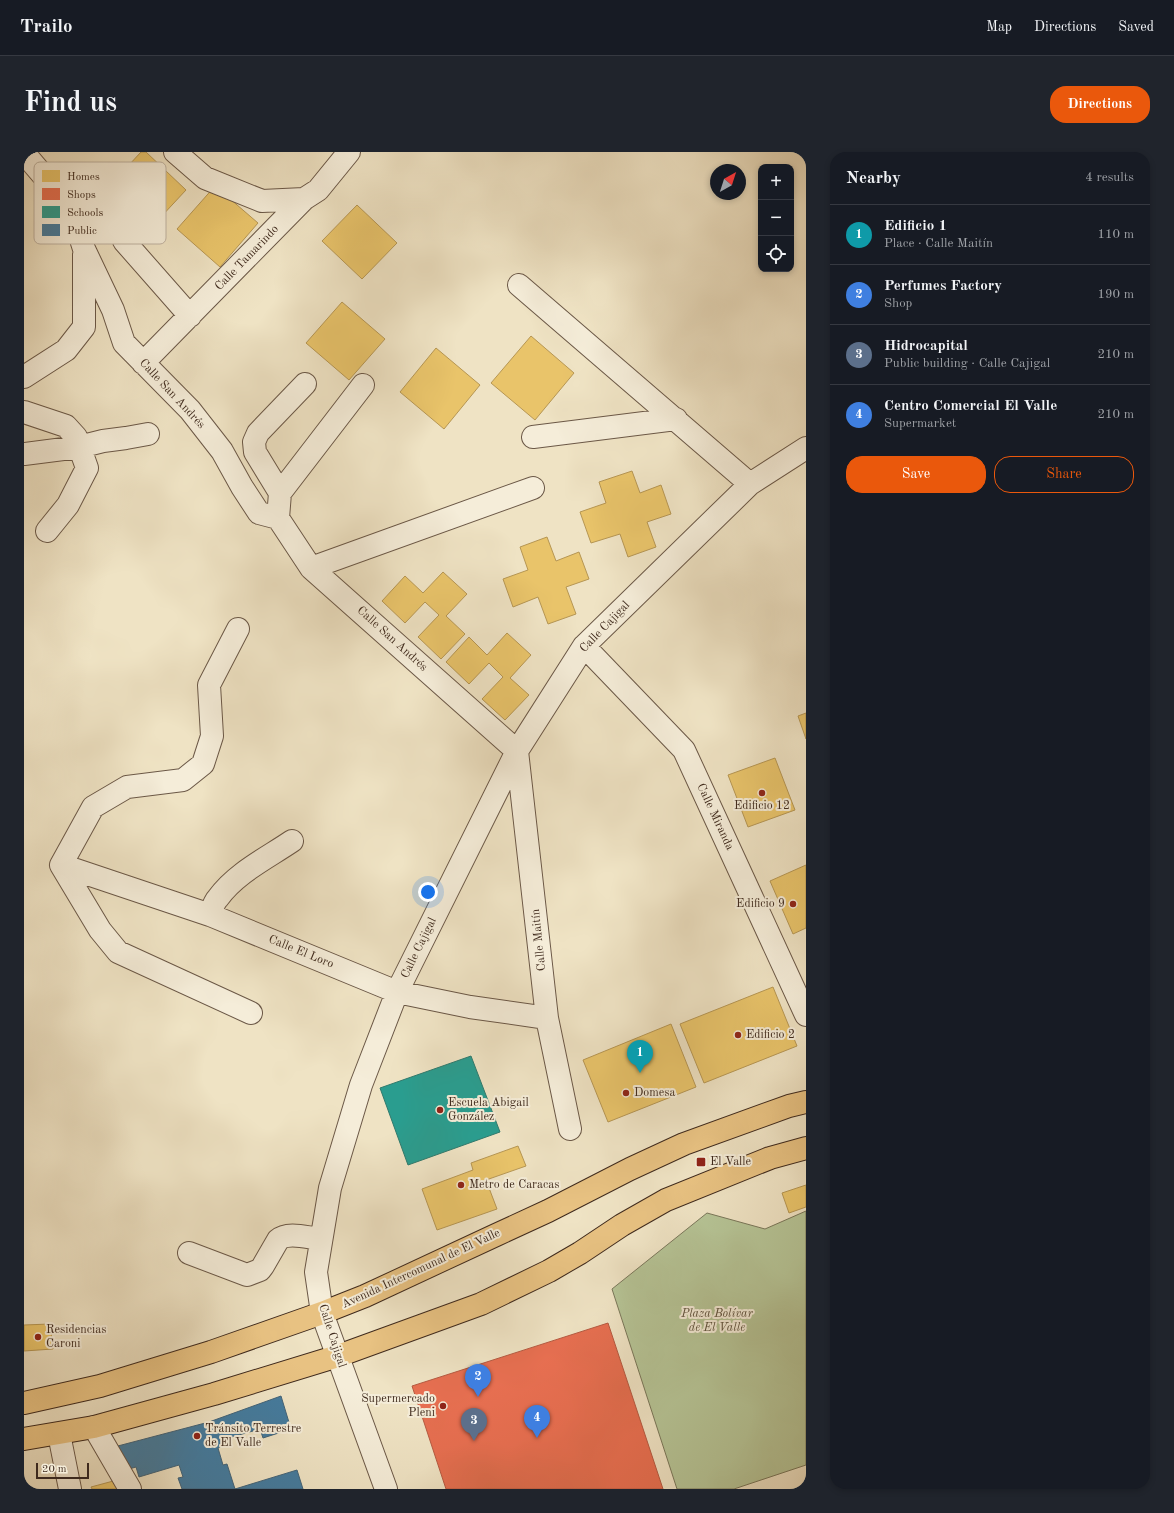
<!DOCTYPE html>
<meta charset="utf-8">
<style>
:root{--surface:#171b24;--page:#20242c;--text:#f1f3f6;--muted:#9ea1a6;--line:#363941;--accent:#ea580c}
body{margin:0;font-family:"Old Standard TT",serif;background:var(--page);color:var(--text)}
.controls{position:absolute;right:12px;top:12px;display:grid;overflow:hidden;border-radius:8px;box-shadow:0 2px 6px #0003}
.controls button{width:36px;height:36px;display:grid;place-items:center;padding:0;border:0;border-bottom:1px solid var(--line);background:var(--surface);color:var(--text);font:20px sans-serif}
.compass{position:absolute;left:686px;top:12px;width:36px;height:36px;border-radius:50%;background:var(--surface);box-shadow:0 2px 6px #0003;rotate:39deg}
.scale{position:absolute;left:12px;bottom:10px;width:53px;box-sizing:border-box;padding-left:4px;border:2px solid #3f2a1d;border-top:0;font-size:11px;line-height:14px;white-space:nowrap;color:#3f2a1d;-webkit-text-stroke:3px #f5edd9;paint-order:stroke}
.you{position:absolute;left:404px;top:740px;width:14px;height:14px;margin:-10px;border:3px solid #fff;border-radius:50%;background:#1a73e8;box-shadow:0 0 0 6px #1a73e833}
.badge{display:grid;place-items:center;width:26px;height:26px;border-radius:50%;background:var(--accent);color:#fff;font-size:13px;font-weight:700}
.pin{position:absolute;translate:-50% -33px;filter:drop-shadow(0 1px 2px #0008)}
.pin::after{content:'';position:absolute;top:21px;width:14px;height:12px;background:inherit;clip-path:polygon(0 0,100% 0,50% 100%)}
.list{margin:0;padding:0;list-style:none}
h2{display:flex;justify-content:space-between;align-items:center;height:52px;margin:0;padding:0 16px;font-size:17px}
h2 small{font-size:13px;font-weight:400;color:var(--muted)}
.list li{display:grid;grid-template-columns:26px 1fr auto;gap:12px;align-items:center;box-sizing:border-box;height:60px;padding:0 16px;border-top:1px solid var(--line)}
.list b{display:block;font-size:15px;white-space:nowrap}
.list p{margin:0;font-size:13px;white-space:nowrap;color:var(--muted)}
.list em{font-size:13px;font-style:normal;color:var(--muted)}
.actions{display:flex;gap:8px;padding:12px 16px}
.actions a{flex:1;padding:9px 0;border:1px solid var(--accent);border-radius:16px;text-align:center;font-size:14px;color:var(--accent)}
.actions .main{background:var(--accent);color:#fff}
.icon{flex:none;width:22px;height:22px;fill:none;stroke:currentColor;stroke-width:2;stroke-linecap:round;stroke-linejoin:round}
.map{position:relative;flex:none;width:782px;height:1337px;overflow:hidden;border-radius:16px}
header{display:flex;align-items:center;gap:24px;box-sizing:border-box;height:56px;padding:0 20px;background:var(--surface);border-bottom:1px solid var(--line)}
header strong{font-size:19px}
nav{display:flex;gap:22px;margin-inline-start:auto;font-size:14px}
.intro{display:flex;align-items:center;justify-content:space-between;box-sizing:border-box;height:96px;padding:0 24px}
h1{margin:0;font-size:28px}
.button{padding:10px 18px;border-radius:16px;background:var(--accent);color:#fff;font-size:14px;font-weight:700}
main{display:flex;gap:24px;padding:0 24px}
aside{flex:1;background:var(--surface);border-radius:16px;box-shadow:0 2px 6px #0003}
.map>svg:first-child{display:block}
.green{fill:#b6c496;stroke:#7a775a}
.homes{fill:#e9c46a;stroke:#b69653}
.shops{fill:#e76f51;stroke:#b55a41}
.schools{fill:#2a9d8f;stroke:#307a6d}
.public{fill:#457b9d;stroke:#436377}
.lines{fill:none;stroke-linecap:round;stroke-linejoin:round}
.minor-casing{stroke:#6b5847;stroke-width:24}
.major-casing{stroke:#3f2a1d;stroke-width:24}
.minor{stroke:#f5edd9;stroke-width:22}
.major{stroke:#e8c282;stroke-width:22}
.poi-dot{fill:#8f2418;stroke:#f5edd9;stroke-width:1.5}
.labels{text-anchor:middle;dominant-baseline:central;stroke-width:4;stroke-linejoin:round;paint-order:stroke}
.street-label{font-size:12px;fill:#3f2a1d;stroke:#f5edd9}
.poi-label{font-size:12px;fill:#3f2a1d;stroke:#f5edd9;text-anchor:start}
.park-label{font-size:12px;font-style:italic;fill:#5d503b;stroke:#f5edd9}
.key{fill:#f5edd9;stroke:#beb2a1;stroke-width:1}
.key-label{font-size:11px;fill:#3f2a1d}
</style>
<header>
<strong>Trailo</strong>
<nav><a>Map</a><a>Directions</a><a>Saved</a></nav>
</header>
<div class="intro"><h1>Find us</h1><a class="button">Directions</a></div>
<main>
<div class="map">
<svg width="782" height="1337" viewBox="0 0 782 1337">
<rect width="100%" height="100%" fill="#efe3c4"/>
<filter id="stains"><feTurbulence type="fractalNoise" baseFrequency=".005" numOctaves="4"/><feColorMatrix values="0 0 0 0 .2 0 0 0 0 .09 0 0 0 0 .02 0 0 0 .5 -.17"/></filter>
<radialGradient id="worn" r=".72"><stop offset=".6" stop-color="#630" stop-opacity="0"/><stop offset="1" stop-color="#630" stop-opacity=".3"/></radialGradient>
<path class="green" d="M782,1059v254l-72,24h-57l-65,-200 95,-76 58,16z"/>
<path class="homes" d="M117,0h5l40,38 -40,43 -43,-40z
M191,34l43,37 -38,44 -43,-38z
M333,53l40,38 -35,36 -40,-38z
M318,150l43,37 -36,41 -43,-37z
M507,184l43,37 -39,47 -44,-37z
M412,196l44,37 -36,44 -44,-37z
M608,319l8,22 21,-8 10,29 -24,8 9,25 -28,10 -8,-23 -29,9 -11,-31 26,-9 -7,-21z
M523,385l9,24 23,-9 10,27 -23,8 10,27 -28,10 -10,-27 -25,10 -10,-28 25,-9 -8,-23z
M419,420l24,22 -21,22 19,18 -24,25 -23,-22 21,-22 -14,-13 -20,21 -23,-22 23,-25 18,17z
M483,481l24,22 -21,23 19,17 -24,25 -23,-21 21,-22 -14,-14 -20,21 -23,-22 23,-25 18,18z
M782,561v26l-8,-23z
M751,606l20,52 -47,17 -20,-52z
M782,713v63l-13,6 -23,-53z
M749,835l24,59 -93,37 -24,-59z
M647,872l25,63 -88,35 -25,-62z
M494,994l8,20 -40,14 11,29 -60,21 -15,-41 51,-19 -2,-7z
M782,1033v22l-17,6 -7,-20z
M26,1172l3,25 -29,2v-26z
M93,1328l3,9h-28l-1,-2z"/>
<path class="shops" d="M584,1171l55,166h-217l-34,-103z"/>
<path class="schools" d="M447,904l29,76 -92,33 -28,-77z"/>
<path class="public" d="M257,1244l10,33 -28,9 -3,-9 -32,9 1,6 -11,4 5,17 4,-1 8,25 62,-19 6,19h-121l-4,-11 5,-1 -4,-12 -40,12 -3,-10 -7,2 -15,-22 95,-25z"/>
<g class="lines">
<defs>
<path id="minor" d="M151,0l30,26 57,23 42,-2
M0,1l35,41 19,36 6,19 29,61 11,33 66,67 32,41 20,36 17,26 19,5 33,50 206,183
M100,89l66,75
M495,133l231,199
M119,211l161,-164 14,-9 31,-38
M0,225l42,-27 18,-23v-72
M0,260l42,14 10,11 11,31 -19,37 -21,26
M509,285l143,-18
M0,302l55,-7 24,-6 23,-3 22,-4
M256,341l83,-108
M254,366l2,-25 -25,-41 -1,-10 4,-9 47,-49
M287,416l222,-80
M214,477l-29,56 3,51 -9,28 -20,16 -56,7 -34,20 -32,58 39,65 18,22 133,61
M560,494l100,104 122,265
M493,599l30,267 23,111
M37,713l149,50 187,77 73,15 77,11
M186,763c2,-6 4,-13 8,-17 18,-25 49,-40 74,-57
M165,1101l58,22 13,-5 3,-4 15,-26c10,-9 30,-2 43,-1
M70,1275l36,62
M35,1282l11,55
M362,1337l-64,-176 -6,-41 14,-84 31,-103 36,-93 120,-241 67,-105 166,-162 56,-36"/>
<path id="major" d="M0,1251l76,-17 111,-34 111,-39 43,-17 131,-61 52,-24 82,-42 54,-25 105,-38 17,-4
M0,1287l70,-12 120,-33 124,-38 143,-52 68,-33 31,-18 42,-28 44,-25 104,-42 36,-10"/>
</defs>
<use href="#minor" class="minor-casing"/>
<use href="#major" class="major-casing"/>
<use href="#minor" class="minor"/>
<use href="#major" class="major"/>
</g>
<g class="poi-dot">
<circle cx="738" cy="641" r="4"/>
<circle cx="769" cy="752" r="4"/>
<circle cx="714" cy="883" r="4"/>
<circle cx="602" cy="941" r="4"/>
<circle cx="416" cy="958" r="4"/>
<rect x="672" y="1005" width="10" height="10" rx="2"/>
<circle cx="437" cy="1033" r="4"/>
<circle cx="14" cy="1185" r="4"/>
<circle cx="419" cy="1254" r="4"/>
<circle cx="173" cy="1284" r="4"/>
</g>
<g class="labels">
<g class="street-label">
<text transform="translate(223 106) rotate(-46)">Calle Tamarindo</text>
<text transform="translate(148 242) rotate(47)">Calle San Andrés</text>
<text transform="translate(581 475) rotate(-46)">Calle Cajigal</text>
<text transform="translate(368 487) rotate(42)">Calle San Andrés</text>
<text transform="translate(691 665) rotate(65)">Calle Miranda</text>
<text transform="translate(515 788) rotate(-96)">Calle Maitín</text>
<text transform="translate(395 796) rotate(-64)">Calle Cajigal</text>
<text transform="translate(277 800) rotate(22)">Calle El Loro</text>
<text transform="translate(397 1117) rotate(-25)">Avenida Intercomunal de El Valle</text>
<text transform="translate(308 1184) rotate(72)">Calle Cajigal</text>
</g>
<g class="poi-label">
<text x="738" y="654" text-anchor="middle">Edificio 12</text>
<text x="761" y="752" text-anchor="end">Edificio 9</text>
<text x="722" y="883">Edificio 2</text>
<text x="610" y="941">Domesa</text>
<text x="424" y="951">Escuela Abigail<tspan x="424" dy="14">González</tspan></text>
<text x="686" y="1010">El Valle</text>
<text x="445" y="1033">Metro de Caracas</text>
<text x="22" y="1178">Residencias<tspan x="22" dy="14">Caroni</tspan></text>
<text x="411" y="1247" text-anchor="end">Supermercado<tspan x="411" dy="14">Pleni</tspan></text>
<text x="181" y="1277">Tránsito Terrestre<tspan x="181" dy="14">de El Valle</tspan></text>
</g>
<g class="park-label">
<text x="693" y="1162">Plaza Bolívar<tspan x="693" dy="14">de El Valle</tspan></text>
</g>
</g>
<rect x="10" y="10" width="132" height="82" rx="6" class="key"/>
<rect x="18" y="18" width="18" height="12" fill="#e9c46a"/>
<rect x="18" y="36" width="18" height="12" fill="#e76f51"/>
<rect x="18" y="54" width="18" height="12" fill="#2a9d8f"/>
<rect x="18" y="72" width="18" height="12" fill="#457b9d"/>
<g class="key-label">
<text x="43" y="28">Homes</text>
<text x="43" y="46">Shops</text>
<text x="43" y="64">Schools</text>
<text x="43" y="82">Public</text>
</g>
<rect width="100%" height="100%" filter="url(#stains)"/>
<rect width="100%" height="100%" fill="url(#worn)"/>
</svg>
<div class="controls">
<button>+</button>
<button>−</button>
<button><svg class="icon" aria-label="locate" viewBox="0 0 24 24"><circle cx="12" cy="12" r="6"/><path d="M12 2v4M12 18v4M2 12h4M18 12h4"/></svg></button>
</div>
<svg class="compass" viewBox="-18 -18 36 36"><path d="M0-13l5 13h-10z" fill="#e53935"/><path d="M0 13l5-13h-10z" fill="#9ea1a6"/></svg>
<div class="scale">20 m</div>
<div class="you"></div>
<div class="pin badge" style="left:616px;top:921px;background:#0f9aa8">1</div>
<div class="pin badge" style="left:454px;top:1245px;background:#3f7fe0">2</div>
<div class="pin badge" style="left:450px;top:1289px;background:#5c6f8a">3</div>
<div class="pin badge" style="left:513px;top:1286px;background:#3f7fe0">4</div>
</div>
<aside>
<h2>Nearby<small>4 results</small></h2>
<ul class="list">
<li><span class="badge" style="background:#0f9aa8">1</span><div><b>Edificio 1</b><p>Place · Calle Maitín</p></div><em>110 m</em></li>
<li><span class="badge" style="background:#3f7fe0">2</span><div><b>Perfumes Factory</b><p>Shop</p></div><em>190 m</em></li>
<li><span class="badge" style="background:#5c6f8a">3</span><div><b>Hidrocapital</b><p>Public building · Calle Cajigal</p></div><em>210 m</em></li>
<li><span class="badge" style="background:#3f7fe0">4</span><div><b>Centro Comercial El Valle</b><p>Supermarket</p></div><em>210 m</em></li>
</ul>
<div class="actions"><a class="main">Save</a><a>Share</a></div>
</aside>
</main>
